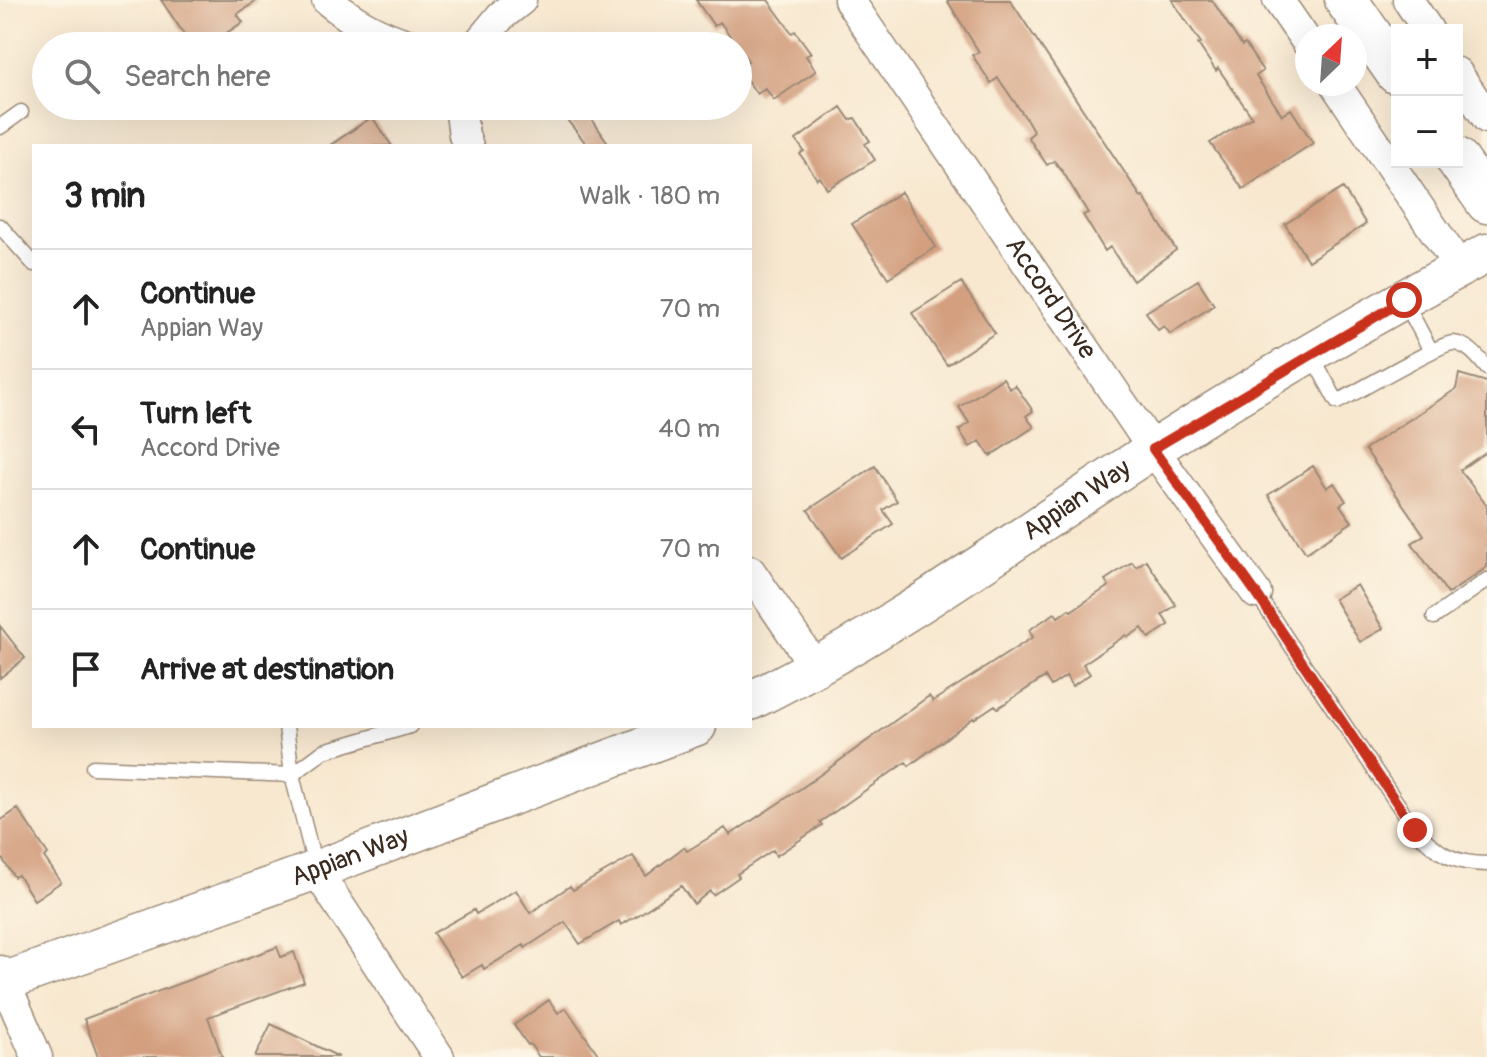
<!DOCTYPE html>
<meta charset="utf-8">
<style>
:root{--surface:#fff;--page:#f2f2f2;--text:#222;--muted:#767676;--line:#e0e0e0}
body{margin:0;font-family:Pangolin,sans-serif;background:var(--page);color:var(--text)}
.controls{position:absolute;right:24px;top:24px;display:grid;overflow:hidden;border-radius:0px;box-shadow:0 8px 32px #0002}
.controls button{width:72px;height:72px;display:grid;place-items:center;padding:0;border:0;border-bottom:2px solid var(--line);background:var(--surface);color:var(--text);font:40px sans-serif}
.compass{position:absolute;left:1295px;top:24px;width:72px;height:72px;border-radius:50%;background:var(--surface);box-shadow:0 8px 32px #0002;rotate:25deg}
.stop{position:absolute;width:24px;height:24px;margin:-18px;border:6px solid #c8321e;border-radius:50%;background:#fff}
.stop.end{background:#c8321e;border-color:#fff;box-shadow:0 2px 8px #0008}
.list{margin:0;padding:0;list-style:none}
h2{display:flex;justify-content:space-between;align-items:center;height:104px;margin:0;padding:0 32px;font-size:34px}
h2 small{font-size:26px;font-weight:400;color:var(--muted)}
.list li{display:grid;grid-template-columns:52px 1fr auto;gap:24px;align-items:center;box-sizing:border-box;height:120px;padding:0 32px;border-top:2px solid var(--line)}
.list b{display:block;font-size:30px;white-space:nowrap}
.list p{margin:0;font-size:26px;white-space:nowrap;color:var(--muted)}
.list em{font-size:26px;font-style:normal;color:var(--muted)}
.icon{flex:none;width:44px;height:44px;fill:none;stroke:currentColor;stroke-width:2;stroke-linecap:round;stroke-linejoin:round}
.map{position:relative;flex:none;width:1487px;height:1057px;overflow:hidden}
.search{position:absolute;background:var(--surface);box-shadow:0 8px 32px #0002;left:32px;top:32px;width:720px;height:88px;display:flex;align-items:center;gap:20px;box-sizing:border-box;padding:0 28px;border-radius:44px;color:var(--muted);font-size:30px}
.panel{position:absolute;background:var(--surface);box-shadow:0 8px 32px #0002;left:32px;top:144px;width:720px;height:584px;border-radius:0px}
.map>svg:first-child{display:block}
.building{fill:#d39f7f}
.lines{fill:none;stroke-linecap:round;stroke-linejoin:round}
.service-casing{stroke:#9a8977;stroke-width:17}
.minor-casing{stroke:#9a8977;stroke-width:33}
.tertiary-casing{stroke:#9a8977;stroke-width:41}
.secondary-casing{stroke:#9a8977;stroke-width:45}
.service{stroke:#fff;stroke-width:14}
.minor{stroke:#fff;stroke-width:30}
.tertiary{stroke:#fff;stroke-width:38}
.secondary{stroke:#fff;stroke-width:42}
.route{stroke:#c8321e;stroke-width:10}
.labels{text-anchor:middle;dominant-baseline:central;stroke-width:7;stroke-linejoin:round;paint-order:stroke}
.street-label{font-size:26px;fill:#3b2a1e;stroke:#fcf5e5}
</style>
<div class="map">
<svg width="1487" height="1057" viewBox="0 0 1487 1057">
<rect width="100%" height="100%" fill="#fcf5e5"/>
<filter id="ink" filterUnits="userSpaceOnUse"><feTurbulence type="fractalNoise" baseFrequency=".0125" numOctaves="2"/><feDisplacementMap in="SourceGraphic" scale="16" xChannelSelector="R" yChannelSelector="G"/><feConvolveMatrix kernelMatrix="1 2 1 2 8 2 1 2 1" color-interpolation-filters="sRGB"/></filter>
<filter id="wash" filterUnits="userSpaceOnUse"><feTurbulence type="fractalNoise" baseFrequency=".006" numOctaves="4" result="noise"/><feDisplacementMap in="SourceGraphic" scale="32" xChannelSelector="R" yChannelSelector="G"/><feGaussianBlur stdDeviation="1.8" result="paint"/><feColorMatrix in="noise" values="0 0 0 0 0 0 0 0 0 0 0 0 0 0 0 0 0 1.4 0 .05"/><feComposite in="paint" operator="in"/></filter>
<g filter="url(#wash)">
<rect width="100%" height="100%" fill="#f8e8d0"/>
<g id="blocks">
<path class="building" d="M161,0h97l-21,14 6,8 -36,24h-15z
M696,0h72l24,33 3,-2 16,22 -5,3 10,15 -42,29 -9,-12 -8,6 -19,-26 10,-7 -28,-39 -6,4z
M947,0h63l131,197 2,-1 33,54 -43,31 -23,-34 -5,4 -22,-36 5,-2 -25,-41 -9,-11 -7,4 -19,-28 6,-5 -7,-12 -29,-42 -7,5 -19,-28 7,-3z
M1172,0h40l30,46 3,-2 18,27 -7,5 26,39 9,-6 22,34 -70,46 -33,-46 42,-26 -34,-49 -2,3 -18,-27 3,-1z
M556,106h27l27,40h-22z
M841,107l9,13 5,-2 15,23 -5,3 10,16 -48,29 -7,-12 -3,2 -17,-25 4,-3 -8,-11z
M372,117l20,29h-63z
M1343,188l23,36 -58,37 -23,-37z
M901,192l35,55 -48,31 -36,-54z
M1198,280l16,25 -44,29 -6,-8 -6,4 -12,-18z
M961,282l34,51 -48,32 -35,-52z
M1459,374l28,8v69l-27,19 27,36v61l-39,27 -36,-51 12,-8 -59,-86 91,-60z
M1003,378l7,11 5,-4 18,26 -7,5 8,11 -44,29 -10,-15 -10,6 -11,-17 10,-7 -10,-16z
M875,466l22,35 -14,9 10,14 -52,34 -33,-48z
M1313,466l14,22 7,-5 12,18 -6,4 12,17 -46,31 -38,-58z
M1146,560l30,45 -14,10 7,10 -20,13 -7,-10 -14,9 -2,-2 -43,29 7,10 -18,12 -6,-10 -15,10 -6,-9 -47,31 -3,-3 -21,14 -1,-1 -64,48 -3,-4 -86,60 2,3 -46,31 -3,-6 -36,24 2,3 -26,18 -3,-4 -16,13 -13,-18 -41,28 -19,11 -2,-4 -39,23 -15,-22 -40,26 -1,-3 -40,24 -2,-4 -20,12 -29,-44 41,-23 2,4 40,-24 14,23 40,-27 3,4 60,-34 13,20 38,-29 3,4 38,-23 5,7 76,-50 123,-89 4,5 100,-64 -4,-7 26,-17 3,4 11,-8 2,2 38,-25 -4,-6 27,-18 4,5z
M1357,585l26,44 -23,13 -26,-43z
M0,626l25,32 -25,20z
M18,809l30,45 -4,3 17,25 -27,18 -16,-25 -4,2 -14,-22v-34z
M277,947l4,10 13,-5 10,30 -96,35 14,40h-124l-14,-38z
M549,1000l9,13 8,-5 34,49h-61l-9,-13 -2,1 -14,-20z
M271,1024l68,33h-84z"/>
</g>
</g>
<g filter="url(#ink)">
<use href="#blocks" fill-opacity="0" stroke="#9a8977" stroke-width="2"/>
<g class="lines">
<defs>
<path id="service" d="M0,127l21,-15
M0,226l34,38
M1405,302l26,49
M1311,354l26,48c18,-9 104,-59 116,-59 15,1 25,14 34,25
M1256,593l159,237c23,23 38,34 72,34
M1434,617l53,-37
M286,726l6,49 24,95
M93,767l199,8 32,-24 86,-25"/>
<g id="minor">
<path d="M327,0c28,23 51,35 85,46"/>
<path id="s1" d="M849,0l304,449 103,144"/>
<path d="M1278,0l29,42"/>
<path d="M1408,0l20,30"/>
<path d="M476,46l25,-30 20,-16"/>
<path d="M1457,73l30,45"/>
<path d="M1335,84l125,184"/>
<path d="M460,106l4,29 4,11"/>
<path d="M750,571l66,97"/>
<path d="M316,870l123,187"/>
<path d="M0,971l37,86"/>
</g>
<g id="tertiary">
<path id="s2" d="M750,701c143,-70 269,-165 402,-251 108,-70 222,-135 335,-197"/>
<path id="s3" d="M0,983l316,-113 381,-144"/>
</g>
<path id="secondary" d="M1346,0l51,73
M1457,159l30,43"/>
</defs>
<use href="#service" class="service-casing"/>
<use href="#minor" class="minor-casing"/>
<use href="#tertiary" class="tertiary-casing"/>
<use href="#secondary" class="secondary-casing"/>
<use href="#service" class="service"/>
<use href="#minor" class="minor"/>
<use href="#tertiary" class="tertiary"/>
<use href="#secondary" class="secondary"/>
</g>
</g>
<g class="lines" filter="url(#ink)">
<path class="route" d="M1404,300l-251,149 103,144 159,237"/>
</g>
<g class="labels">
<g class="street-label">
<text stroke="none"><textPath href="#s1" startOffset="360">Accord Drive</textPath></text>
<text stroke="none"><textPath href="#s2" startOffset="384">Appian Way</textPath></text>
<text stroke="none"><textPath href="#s3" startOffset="372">Appian Way</textPath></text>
</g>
</g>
</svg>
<div class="controls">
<button>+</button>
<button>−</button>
</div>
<svg class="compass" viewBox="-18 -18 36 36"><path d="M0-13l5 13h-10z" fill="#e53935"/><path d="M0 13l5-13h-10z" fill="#767676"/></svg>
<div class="stop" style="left:1404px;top:300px"></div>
<div class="stop end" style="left:1415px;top:830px"></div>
<div class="search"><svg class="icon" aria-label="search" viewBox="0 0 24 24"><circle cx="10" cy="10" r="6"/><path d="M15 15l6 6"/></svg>Search here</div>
<section class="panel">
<h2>3 min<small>Walk · 180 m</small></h2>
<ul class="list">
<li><svg class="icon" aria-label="ahead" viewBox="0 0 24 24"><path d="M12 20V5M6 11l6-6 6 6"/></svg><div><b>Continue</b><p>Appian Way</p></div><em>70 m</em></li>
<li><svg class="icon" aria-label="left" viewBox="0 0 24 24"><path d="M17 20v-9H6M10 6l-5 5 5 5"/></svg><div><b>Turn left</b><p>Accord Drive</p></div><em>40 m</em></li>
<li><svg class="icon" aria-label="ahead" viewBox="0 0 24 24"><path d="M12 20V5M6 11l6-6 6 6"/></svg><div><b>Continue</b></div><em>70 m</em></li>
<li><svg class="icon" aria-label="arrive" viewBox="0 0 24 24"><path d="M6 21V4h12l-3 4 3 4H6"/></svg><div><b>Arrive at destination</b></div></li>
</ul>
</section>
</div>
